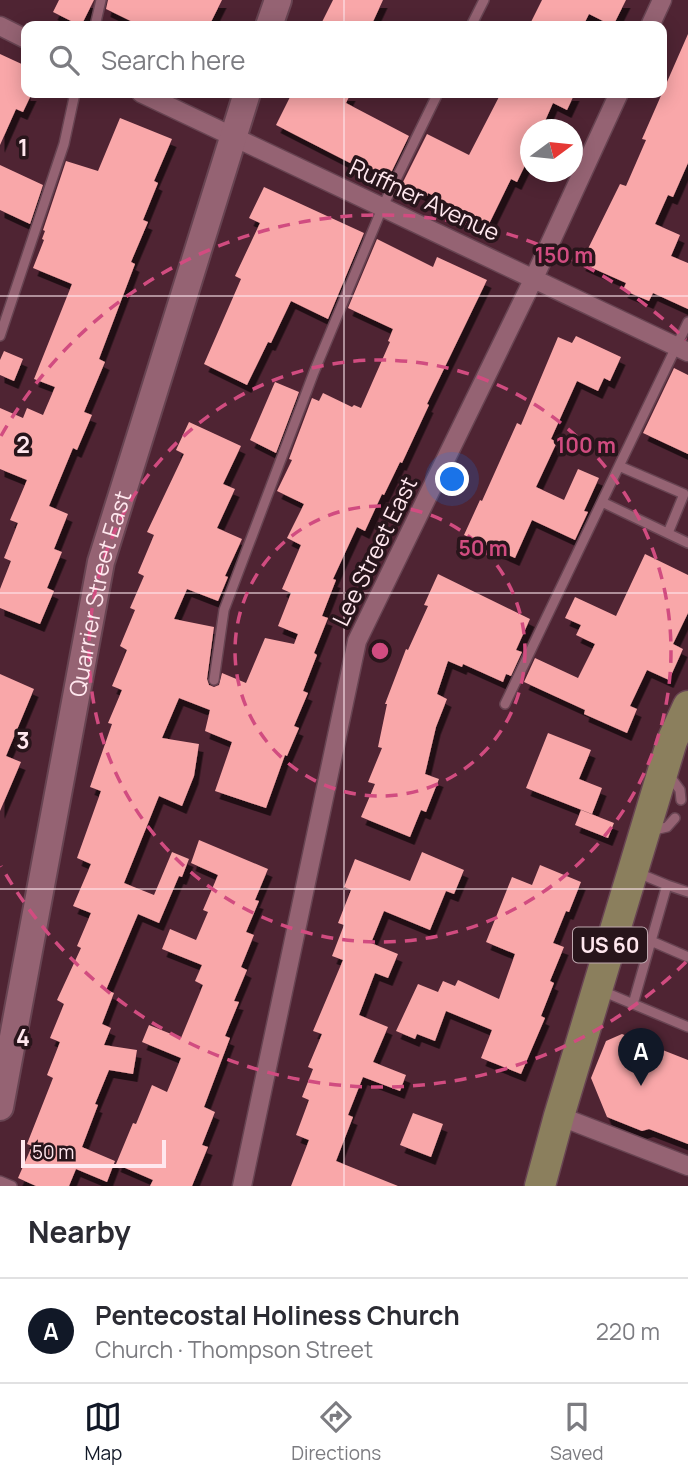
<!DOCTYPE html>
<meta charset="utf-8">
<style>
:root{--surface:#fff;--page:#f7f7f7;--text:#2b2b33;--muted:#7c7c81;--line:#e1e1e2;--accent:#111827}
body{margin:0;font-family:Manrope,sans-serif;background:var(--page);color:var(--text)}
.compass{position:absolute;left:520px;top:119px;width:63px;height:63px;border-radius:50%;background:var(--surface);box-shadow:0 4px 18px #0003;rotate:75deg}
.scale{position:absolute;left:21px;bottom:18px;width:145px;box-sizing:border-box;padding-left:7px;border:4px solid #ffe7ee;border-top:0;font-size:19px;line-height:24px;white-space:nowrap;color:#ffe7ee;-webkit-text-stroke:5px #28151b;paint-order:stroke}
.you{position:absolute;left:453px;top:480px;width:24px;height:24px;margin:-18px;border:5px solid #fff;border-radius:50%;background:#1a73e8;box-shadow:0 0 0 10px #1a73e833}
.badge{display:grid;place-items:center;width:46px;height:46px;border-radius:50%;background:var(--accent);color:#fff;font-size:23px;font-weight:700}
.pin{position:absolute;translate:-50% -58px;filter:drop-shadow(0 2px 4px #0008)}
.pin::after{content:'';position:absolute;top:37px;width:24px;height:21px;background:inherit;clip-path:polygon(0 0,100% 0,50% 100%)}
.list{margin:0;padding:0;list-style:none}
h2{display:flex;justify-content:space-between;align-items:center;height:91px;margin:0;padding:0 28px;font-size:30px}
h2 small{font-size:23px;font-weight:400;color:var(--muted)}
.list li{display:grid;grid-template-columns:46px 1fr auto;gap:21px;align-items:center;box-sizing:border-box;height:105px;padding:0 28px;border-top:2px solid var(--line)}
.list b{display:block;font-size:26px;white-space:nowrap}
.list p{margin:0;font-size:23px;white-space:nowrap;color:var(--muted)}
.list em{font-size:23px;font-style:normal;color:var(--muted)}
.icon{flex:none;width:38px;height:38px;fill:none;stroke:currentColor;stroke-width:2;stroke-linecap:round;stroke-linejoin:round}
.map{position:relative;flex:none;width:688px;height:1186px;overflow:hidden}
.search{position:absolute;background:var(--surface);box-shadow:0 4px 18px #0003;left:21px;right:21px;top:21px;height:77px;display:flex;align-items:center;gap:18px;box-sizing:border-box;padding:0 24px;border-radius:14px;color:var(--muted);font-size:26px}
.sheet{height:196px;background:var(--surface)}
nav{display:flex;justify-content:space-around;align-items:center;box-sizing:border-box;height:98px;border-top:2px solid var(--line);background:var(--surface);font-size:19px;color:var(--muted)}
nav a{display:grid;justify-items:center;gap:4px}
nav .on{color:var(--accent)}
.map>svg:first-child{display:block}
.building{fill:#f9a7a9;filter:url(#shadow)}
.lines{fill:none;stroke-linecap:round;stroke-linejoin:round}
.lane-casing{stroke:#684452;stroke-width:12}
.street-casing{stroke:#684452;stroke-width:21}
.secondary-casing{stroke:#684452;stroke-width:30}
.primary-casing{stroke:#684452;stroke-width:33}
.lane{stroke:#956373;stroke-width:9}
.street{stroke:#956373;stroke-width:18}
.secondary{stroke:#956373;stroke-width:26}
.primary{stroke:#8b7f5d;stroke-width:30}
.grid{fill:none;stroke:#ffe7ee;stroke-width:2;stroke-opacity:0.55}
.ring{fill:none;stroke:#d14c80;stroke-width:3.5;stroke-dasharray:12 9}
.labels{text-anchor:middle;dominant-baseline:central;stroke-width:7;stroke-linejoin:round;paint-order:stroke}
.shield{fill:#28151b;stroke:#bea8af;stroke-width:2}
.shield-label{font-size:21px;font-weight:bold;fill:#ffe7ee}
.street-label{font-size:23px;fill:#ffe7ee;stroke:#28151b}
.grid-label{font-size:23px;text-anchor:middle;font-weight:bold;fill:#ffe7ee;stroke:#28151b;stroke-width:7;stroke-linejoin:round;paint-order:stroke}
.centre{fill:#d14c80;stroke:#28151b;stroke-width:3.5}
.ring-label{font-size:21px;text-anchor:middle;font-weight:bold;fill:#d14c80;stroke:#28151b;stroke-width:7;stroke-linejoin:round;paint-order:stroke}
</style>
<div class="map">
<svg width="688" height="1186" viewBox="0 0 688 1186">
<defs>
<filter id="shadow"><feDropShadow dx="4.5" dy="8" stdDeviation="0" flood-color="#0009"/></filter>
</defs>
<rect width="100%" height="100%" fill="#4f2433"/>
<path class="building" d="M59,0h35l-13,26 -28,-14z
M108,0h114l-13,26h-68l-35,-17z
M333,0h50l-12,26h-51z
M542,0h84l-13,26 -24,-12 -6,12h-54z
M688,34v129l-15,34 -5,-2 -13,29 25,11 -9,21 17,7v46l-35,-16 -4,8 -26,-11 3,-7 -45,-20 39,-79 6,2 20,-46 -4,-1z
M0,54l26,12v27h6l-9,19 -7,-3 -16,36z
M292,93h59l-5,10 63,33 -20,41 -33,-16 -2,4 -78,-40z
M501,93h74l-8,17 -14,-7 -12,27h-11v25l-13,27 -6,-3 -22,45 -61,-31 -1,3 -25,-12 25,-50 42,21z
M120,118l52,21 -18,42 4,2 -15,37 5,2 -17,40 4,2 -36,95 6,3 -21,50 8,3 -15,35 -4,-2 -24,58 19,8 -14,35 8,3 -15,36 7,3 -14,33 -40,-16v-19l11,-28 -7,-3 14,-35 -8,-3 17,-40 -27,-11v-61l23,10 4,-10 16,7 12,-28 -21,-8 38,-95 -39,-16 11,-28 -2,-1 3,-8 -2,-1 23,-69 32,10z
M0,165l43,20 -13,39 -30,-14z
M264,187l100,46 -36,86 -37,-18 -20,42 -3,-1 -21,43 -43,-21 37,-85 -6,-3 25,-53 -11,-5z
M377,239l56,28 4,-10 50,23 -60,124 2,1 -27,58 -2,-1 -16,33 -2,-1 -17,37 -8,-4 -24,52 3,1 -14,36 6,2 -14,35 3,2 -14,36 5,2 -14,33 5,2 -12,28 -2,-1 -19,53 -51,-17 17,-49 -27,-11 5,-21 -31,-12 -17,40 37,6 -5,32 -12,30 -23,-10 -35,87 30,12 18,-43 17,7 -7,18 -3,-1 -20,47 -21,-9 -32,76 8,3 -12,31 9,4 -7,17 33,5 -4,24 -24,-4 -14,34 3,1 -16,42 33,14 -8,21 -31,-13 -7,17h-33l-18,-8 14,-32 -5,-2 26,-66 -6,-3 13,-33 -10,-4 14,-34 -7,-4 24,-52 -4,-2 14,-33 -18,-7 18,-42 -14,-6 24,-67 -11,-4 22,-63 -4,-1 14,-33 -10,-4 15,-36 -7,-4 15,-36 -5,-2 14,-32 -6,-3 16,-38 -7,-3 37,-78 -8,-4 13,-28 52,24 -18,38 12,5 -18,39 25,11 -17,37 3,1 -10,24 -31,-12 -13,30 40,8 -7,52 2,6 5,2 5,-2 3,-12 24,10 19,-45 29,6 4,-10 -20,-8 13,-33 -9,-4 19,-44 -14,-7 17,-34 -27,-13 15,-31 -3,-1 23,-61 7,3 4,-8 29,14 2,-2 7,3 29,-66 -2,-1 5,-12 -45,-21z
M576,336l45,21 -11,24 -6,-3 -6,13 -21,-10 -26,58 6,3 -21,45 28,13 14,-31 21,9 -15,33 4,1 -13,28 -43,-20 -17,38 -51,-23 16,-35 2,1 35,-78 4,2 37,-88 14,6z
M4,351l19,8 -9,22 -14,-6v-15z
M674,368l14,7v79l-45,-21z
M275,382l24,10 -23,61 -26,-13z
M645,554l43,21v38l-15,31 10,5 -14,31 -22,-10 -17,36 7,3 -10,24 -43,-19 1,-4 -61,-28 11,-24 43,20 17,-34 -19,-9 5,-10 -16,-7 10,-21 41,19z
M438,574l92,45 -14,31 6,2 -11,24 -5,-2 -3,8 -40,-18 -1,3 -14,-6 -11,33 10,5 -11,28 -11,47 14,5 -13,33 -5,-2 -11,27 -49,-20 14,-33 -7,-2 14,-34 -4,-1 9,-43h-2l21,-55 2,1 20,-44 -4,-1z
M0,674l34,15 -28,67 15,6 -21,49z
M548,733l43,17 -12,29 23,9 -10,26 -66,-26z
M581,810l33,13 -6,15 -33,-13z
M199,840l69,29 -13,31 4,1 -13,31 8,3 -13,32 6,3 -13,31 5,1 -14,34 5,2 -26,69 11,5 -13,33 6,2 -16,39h-42l3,-6 -37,-16 17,-41 3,1 16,-39 15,7 14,-34 -39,-16 7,-17 32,13 22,-53 -8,-4 7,-16 -40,-16 8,-20 26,11 12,-28 -5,-2 15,-35 -27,-12z
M422,852l42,18 -10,24 -8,-3 -16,39 -46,-19 -13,32 27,11 -10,24 -13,-5 -16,42 29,12 -15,35 33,13 -6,16 -37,-14 -15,38 5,2 -17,44 62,25h-107l18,-46 -13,-5 13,-35 -7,-3 11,-28 -5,-2 14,-33 -9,-3 30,-71 -11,-4 12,-31 -6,-2 13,-33 -7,-3 11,-28 55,22z
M540,865l41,17 -12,30 -3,-1 -13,32 11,4 -14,34 4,2 -13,33 4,2 -24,56 -40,-16 11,-28 -46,-19 -11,30 -18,-7 -2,5 -19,-8 22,-47 20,8 5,-11 12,5 3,-6 41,19 16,-45 -29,-12 26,-65 20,8z
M622,1034l66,26v84l-39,-15 -7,2 -35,-14 -16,-39 15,-37z
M413,1113l30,11 -12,33 -31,-12z"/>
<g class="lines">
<defs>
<path id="lane" d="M95,26l6,-26
M471,26l13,-26
M0,336l64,-192 11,-51
M619,466l65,28 -16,39
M602,502l86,41
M214,680l10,-70 90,-238 69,-166 55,-113
M505,704l183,-382
M669,775l11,15 1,10
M650,831l17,-4 8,-9
M638,873l29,12 -16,56 37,16
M667,885l21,7
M602,991l86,36
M633,1004l18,-63
M0,1181l12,5"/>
<path id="street" d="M0,26l26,13
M650,26l12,-26
M141,93l547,259
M559,1116l129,50
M242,1186l115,-545 177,-363 85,-185"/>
<g id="secondary">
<path d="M269,26l9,-26"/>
<path id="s1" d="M0,1107l101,-545 146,-469"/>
</g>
<path id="primary" d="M540,1186l19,-70 113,-375 16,-35"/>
</defs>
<use href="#lane" class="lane-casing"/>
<use href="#street" class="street-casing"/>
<use href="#secondary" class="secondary-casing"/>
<use href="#primary" class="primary-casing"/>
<use href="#lane" class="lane"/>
<use href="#street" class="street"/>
<use href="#secondary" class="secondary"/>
<use href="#primary" class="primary"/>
</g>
<path class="grid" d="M344,0v26M344,93v1093M0,296h688M0,593h688M0,889h688"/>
<g class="ring">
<circle cx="380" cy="651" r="145"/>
<circle cx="380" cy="651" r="291"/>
<path d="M686 962A436 436 0 0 1 1 866M1 436A436 436 0 0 1 686 340"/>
</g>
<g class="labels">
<rect class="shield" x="573" y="927.5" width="74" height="35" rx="5"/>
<g class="shield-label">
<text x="610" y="945">US 60</text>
</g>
<g class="street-label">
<text transform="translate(425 199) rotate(25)">Ruffner Avenue</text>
<text transform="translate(374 551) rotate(-64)">Lee Street East</text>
<text stroke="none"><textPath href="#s1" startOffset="523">Quarrier Street East</textPath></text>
</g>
</g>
<g class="grid-label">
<text x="23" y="156">1</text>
<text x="23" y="453">2</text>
<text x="23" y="749">3</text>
<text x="23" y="1046">4</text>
</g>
<circle cx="380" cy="651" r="10" class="centre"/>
<g class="ring-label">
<text x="564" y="263">150 m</text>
<text x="586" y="453">100 m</text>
<text x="483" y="556">50 m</text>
</g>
</svg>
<svg class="compass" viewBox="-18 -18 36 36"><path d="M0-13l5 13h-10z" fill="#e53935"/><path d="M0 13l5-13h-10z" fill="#7c7c81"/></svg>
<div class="scale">50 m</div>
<div class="you"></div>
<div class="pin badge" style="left:641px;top:1086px">A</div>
<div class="search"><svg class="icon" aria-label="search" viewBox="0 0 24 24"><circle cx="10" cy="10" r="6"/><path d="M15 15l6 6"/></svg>Search here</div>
</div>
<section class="sheet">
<h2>Nearby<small></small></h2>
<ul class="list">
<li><span class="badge">A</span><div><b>Pentecostal Holiness Church</b><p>Church · Thompson Street</p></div><em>220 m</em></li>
</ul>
</section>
<nav>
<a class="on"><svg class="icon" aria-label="map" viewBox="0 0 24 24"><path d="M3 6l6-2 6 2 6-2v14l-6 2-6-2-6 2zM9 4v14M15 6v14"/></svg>Map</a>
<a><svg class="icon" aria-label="directions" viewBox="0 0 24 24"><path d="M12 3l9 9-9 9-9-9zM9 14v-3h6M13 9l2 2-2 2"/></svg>Directions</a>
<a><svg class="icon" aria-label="saved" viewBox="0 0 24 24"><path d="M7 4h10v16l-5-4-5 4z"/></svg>Saved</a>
</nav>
